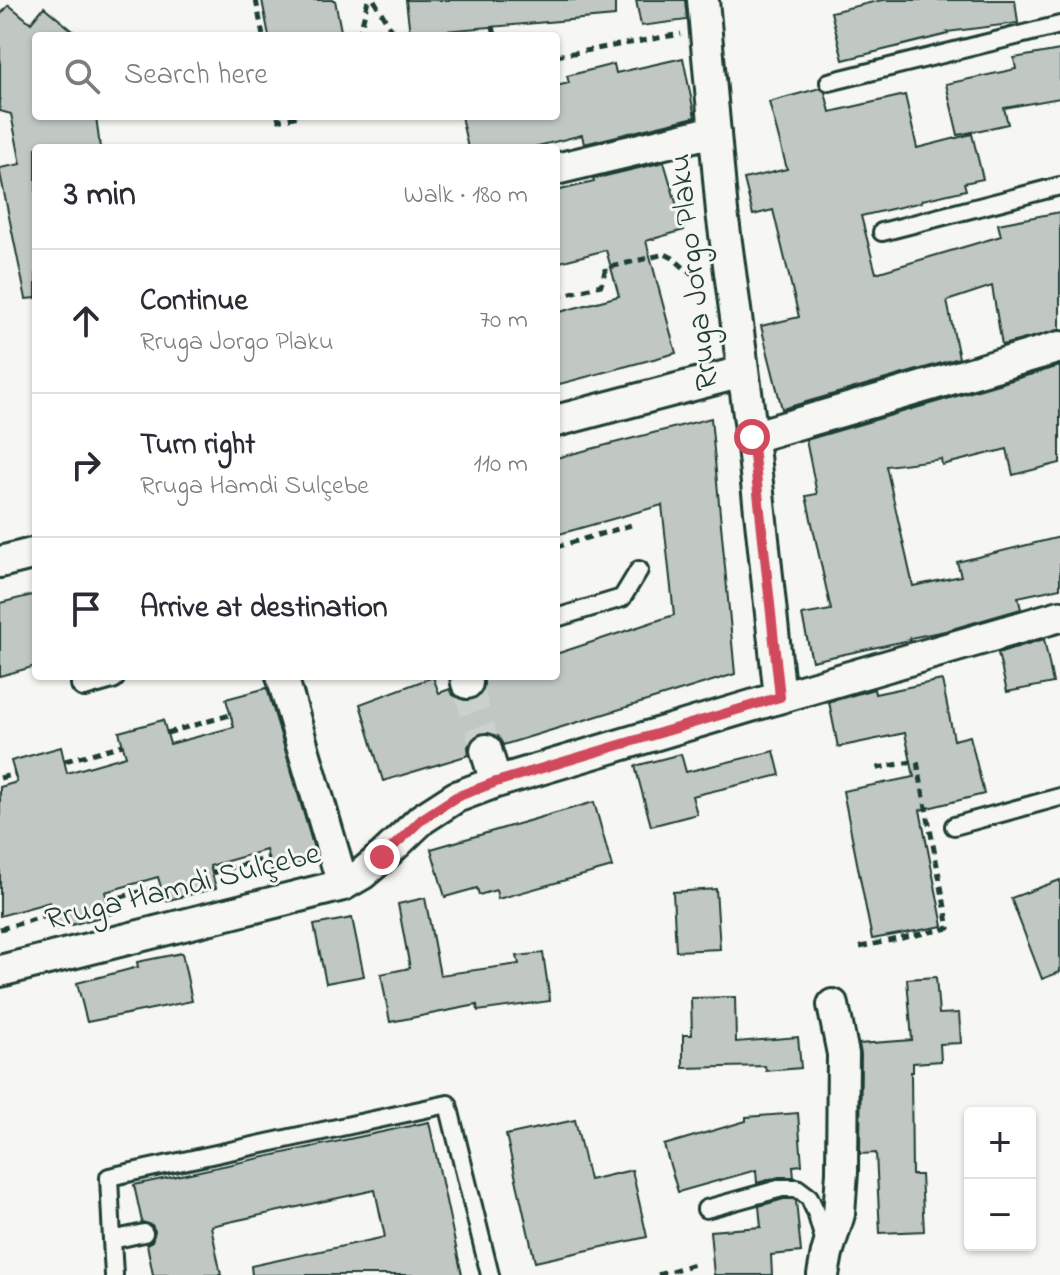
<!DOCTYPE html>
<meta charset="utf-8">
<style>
:root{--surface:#fff;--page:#f2f2f3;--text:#2b2b33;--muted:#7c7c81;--line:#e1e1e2}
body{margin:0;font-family:"Indie Flower",sans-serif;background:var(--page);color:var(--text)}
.controls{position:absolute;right:24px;bottom:24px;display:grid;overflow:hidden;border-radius:8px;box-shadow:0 2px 6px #0004}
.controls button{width:72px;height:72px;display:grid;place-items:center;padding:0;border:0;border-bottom:2px solid var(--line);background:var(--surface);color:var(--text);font:40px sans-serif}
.stop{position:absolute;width:24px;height:24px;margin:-18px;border:6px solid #d1495b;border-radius:50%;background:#fff}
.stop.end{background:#d1495b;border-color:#fff;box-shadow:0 2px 8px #0008}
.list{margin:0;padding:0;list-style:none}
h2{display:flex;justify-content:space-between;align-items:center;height:104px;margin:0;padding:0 32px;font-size:34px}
h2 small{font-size:26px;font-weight:400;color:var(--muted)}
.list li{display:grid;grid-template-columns:52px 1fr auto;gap:24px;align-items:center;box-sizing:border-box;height:144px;padding:0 32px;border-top:2px solid var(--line)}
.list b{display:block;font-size:30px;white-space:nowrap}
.list p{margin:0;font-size:26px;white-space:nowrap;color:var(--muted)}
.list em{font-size:26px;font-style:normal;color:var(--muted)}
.icon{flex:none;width:44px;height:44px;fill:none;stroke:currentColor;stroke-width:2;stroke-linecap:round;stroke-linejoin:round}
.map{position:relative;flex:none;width:1060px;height:1275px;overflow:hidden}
.search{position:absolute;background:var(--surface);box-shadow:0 2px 6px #0004;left:32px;top:32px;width:528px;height:88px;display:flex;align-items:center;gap:20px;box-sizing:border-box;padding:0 28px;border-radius:8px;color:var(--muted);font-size:30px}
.panel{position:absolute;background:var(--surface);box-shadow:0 2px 6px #0004;left:32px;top:144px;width:528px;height:536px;border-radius:8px}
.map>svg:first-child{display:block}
.building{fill:#c1c8c3;stroke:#1f3d34;stroke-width:2}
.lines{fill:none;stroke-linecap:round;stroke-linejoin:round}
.minor-tunnel{stroke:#cbd1cc;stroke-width:30;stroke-dasharray:30 15;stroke-linecap:butt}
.service-casing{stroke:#1f3d34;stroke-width:22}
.pedestrian-casing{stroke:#1f3d34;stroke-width:30}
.minor-casing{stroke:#1f3d34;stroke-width:36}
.path{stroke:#1f3d34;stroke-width:5;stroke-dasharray:8 6;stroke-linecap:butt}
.service{stroke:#f6f6f2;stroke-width:16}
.pedestrian{stroke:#f6f6f2;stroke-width:24}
.minor{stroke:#f6f6f2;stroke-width:30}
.route{stroke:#d1495b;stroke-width:10}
.labels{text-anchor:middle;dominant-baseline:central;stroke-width:6;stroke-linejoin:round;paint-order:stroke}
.street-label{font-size:32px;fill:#1f3d34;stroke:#f6f6f2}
</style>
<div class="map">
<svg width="1060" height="1275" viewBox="0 0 1060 1275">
<rect width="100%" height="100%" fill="#f6f6f2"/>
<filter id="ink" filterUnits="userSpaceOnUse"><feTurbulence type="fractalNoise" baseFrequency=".0125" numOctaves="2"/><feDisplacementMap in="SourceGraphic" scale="16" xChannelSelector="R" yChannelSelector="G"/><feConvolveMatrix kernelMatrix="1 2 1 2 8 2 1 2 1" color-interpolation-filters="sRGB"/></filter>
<g filter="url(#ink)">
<path class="building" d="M262,0h73l7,36h-73z
M406,0h209v16l-205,18z
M636,0h49l2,20 -46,6z
M882,0h133l3,23 -71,9 1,2 -105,26 -12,-48z
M9,5l22,18 13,-16 35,29h-43v80h60l4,32h-64v150l-10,1 -26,-126v-5l21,-4 -10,-50 -11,-3v-96z
M1060,50v48l-56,10 4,16 -50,11 -12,-51 70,-15 -2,-11z
M683,58l12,59 -111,27 -2,-9 -52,13h-62l-7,-32h95v-30l13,-3 -2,-7 47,-12 2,9z
M820,88l5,4 5,20 75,-17 12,53 55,-14 11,45 -19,4 2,7 -44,10v2l-61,14 15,57 125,-37 -3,-12 62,-12v118l-58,15 -10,-59 -45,15 12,57 -177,51 -21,-83 38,-9 -26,-107 -20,5 -9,-36 43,-10 -18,-67z
M664,162l20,68 -38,11 30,112 -120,32v-72l63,-17 -13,-46 -50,13v-72l38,-9 -1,-3z
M1060,366v97l-47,12 -6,-26 -65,16 -1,-6 -55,7 27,120 48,-10 -4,-14 103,-25v51l-42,9 3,12 -76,22 -35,7v2l-98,21 -10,-46 29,-5 -25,-114 11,-2 -11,-54z
M711,418l24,256 -232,71 -5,-9 -7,-3h-10l-9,5 -4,9 1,8 -86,26 -23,-77 73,-27 6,16 11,-4 3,6 7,4 10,2 7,-3 6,-8 1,-13 72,-1v-22l118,-39 -12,-110 -106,30v-77z
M36,594v72l-36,10v-73z
M1044,639l9,44 -46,9 -9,-39z
M942,680l12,60 16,-4 14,58 -64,16 23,116 -71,13 -29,-148 71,-14 -9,-44 -67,14 -9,-45 45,-13 1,5z
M267,688l50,171 -45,13 -6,-22 -56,16 6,22 -51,13 -7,-24 -53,15 6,22 -54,15 -7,-27 -50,14v-129l17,-5 -6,-21 50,-14 6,26 59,-17 -7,-24 44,-12 7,24 64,-17 -8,-28z
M774,751l6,24 -88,21 5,18 -46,12 -16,-60 46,-12 5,18z
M594,802l18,65 -114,32 -2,-9 -17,5 -2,-7 -32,9 -14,-48z
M1060,880v92l-18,7 -31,-81z
M716,889l4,60 -44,2 -3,-59z
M425,898l15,77 79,-11 -2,-8 26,-3 7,48 -72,10 -1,-6 -87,17 -9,-48 29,-6 -12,-64z
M352,918l12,58 -38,7 -12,-58z
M182,953l10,48 -105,21 -10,-39 61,-16 -1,-5z
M936,977l3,37 20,-1 2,30 -21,1 1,17 -28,2v9h-2l1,103h9l3,56 -44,2 -4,-80 -16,1 1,-100 -2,-10 53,-4 -5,-61z
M735,997l1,45 62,-5 3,31 -35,3 -1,-5 -82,2v-33h9l-1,-37z
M798,1113l4,52 -9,1 1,11h-15l-22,6 -1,-13 -78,22 -14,-47 82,-24v-4z
M575,1120l14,60 43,-10 15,67 -112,25 -29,-127z
M429,1122l33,153h-210l-1,-9 134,-29 -10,-47 -164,36 10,49h-68l-6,-31 5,-3 3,-10 -3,-6 -10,-3 -8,-37z
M784,1199h9l3,2 5,51 -30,3 1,20h-58l-4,-44 51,-4 -2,-21z"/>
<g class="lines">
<path class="minor-tunnel" d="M467,683l19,67"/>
<defs>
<path id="service" d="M829,82l231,-57
M882,232l178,-46
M556,618l66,-20 17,-28
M954,826l106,-29
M706,1209l76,-21h15l12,9 7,15 9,31
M112,1240l-3,-63 339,-73 42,171
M114,1275l-2,-35 32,-7"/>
<path id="pedestrian" d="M84,684l28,-8"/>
<path id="minor" d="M703,0l19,212 30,225 28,260
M556,169l159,-38
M556,421l186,-49
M752,437l308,-90
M0,562l36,-9
M282,676l61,209
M466,676l1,7
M486,750l10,32
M0,971l343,-86 19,-11 20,-17 40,-38 34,-22 40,-15 302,-90 262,-76
M823,1275l4,-22 12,-39 3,-42 1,-118 -10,-49"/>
</defs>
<use href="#service" class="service-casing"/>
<use href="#pedestrian" class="pedestrian-casing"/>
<use href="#minor" class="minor-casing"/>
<path class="path" d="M256,0l7,36
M374,0l21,36
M493,26l2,10
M359,36l9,-36
M556,56l125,-22
M278,116l1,4 21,-4
M556,297l45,-12 5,-17 59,-14 8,4 19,17
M556,547l79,-23
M167,733l63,-18
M65,761l58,-16
M0,778l15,-4
M212,873l56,-15
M107,901l54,-15
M0,929l53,-15
M860,947l89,-19 -32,-167 -45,8
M658,1275l36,-11"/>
<use href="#service" class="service"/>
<use href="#pedestrian" class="pedestrian"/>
<use href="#minor" class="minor"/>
</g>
</g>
<g class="lines" filter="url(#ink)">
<path class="route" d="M382,857l40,-38 34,-22 40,-15 284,-85 -28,-260"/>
</g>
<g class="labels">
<g class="street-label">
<text transform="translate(695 272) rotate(-97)">Rruga Jorgo Plaku</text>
<text transform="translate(183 888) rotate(-14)">Rruga Hamdi Sulçebe</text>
</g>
</g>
</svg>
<div class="controls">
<button>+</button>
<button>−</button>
</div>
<div class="stop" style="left:752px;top:437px"></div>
<div class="stop end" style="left:382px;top:857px"></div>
<div class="search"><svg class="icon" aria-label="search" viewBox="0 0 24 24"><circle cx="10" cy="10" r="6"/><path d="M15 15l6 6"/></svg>Search here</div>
<section class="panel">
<h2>3 min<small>Walk · 180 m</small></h2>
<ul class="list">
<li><svg class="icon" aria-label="ahead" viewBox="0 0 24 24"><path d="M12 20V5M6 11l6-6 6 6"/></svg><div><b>Continue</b><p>Rruga Jorgo Plaku</p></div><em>70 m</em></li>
<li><svg class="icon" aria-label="right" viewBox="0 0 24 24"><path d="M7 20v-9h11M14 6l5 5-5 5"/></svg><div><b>Turn right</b><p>Rruga Hamdi Sulçebe</p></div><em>110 m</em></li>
<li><svg class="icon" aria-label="arrive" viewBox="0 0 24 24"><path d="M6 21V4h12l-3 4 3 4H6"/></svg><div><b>Arrive at destination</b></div></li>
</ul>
</section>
</div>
